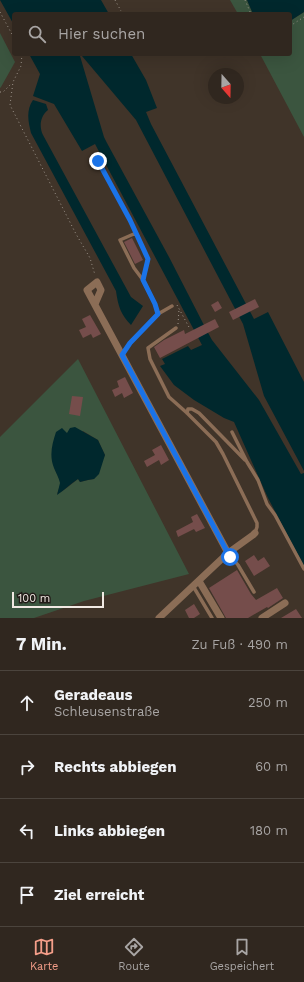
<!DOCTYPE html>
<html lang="de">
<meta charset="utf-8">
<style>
:root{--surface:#30271f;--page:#3c332c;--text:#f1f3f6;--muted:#a8a5a4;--line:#4b443d;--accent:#f49e89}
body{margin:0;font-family:"Work Sans",sans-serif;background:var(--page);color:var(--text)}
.compass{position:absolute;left:208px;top:68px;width:36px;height:36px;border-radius:50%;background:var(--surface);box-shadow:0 4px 16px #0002;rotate:160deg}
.scale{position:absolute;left:12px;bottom:10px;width:92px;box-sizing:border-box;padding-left:4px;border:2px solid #f1e9e3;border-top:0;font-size:11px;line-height:14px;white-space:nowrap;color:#f1e9e3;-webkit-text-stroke:3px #221c18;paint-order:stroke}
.stop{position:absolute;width:12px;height:12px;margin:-9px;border:3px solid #1a73e8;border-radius:50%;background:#fff}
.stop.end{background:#1a73e8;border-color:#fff;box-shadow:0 1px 4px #0008}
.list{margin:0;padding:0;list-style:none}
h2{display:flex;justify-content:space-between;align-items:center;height:52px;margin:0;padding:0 16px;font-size:17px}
h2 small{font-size:13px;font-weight:400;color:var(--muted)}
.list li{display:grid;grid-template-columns:26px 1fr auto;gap:12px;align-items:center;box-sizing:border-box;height:64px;padding:0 16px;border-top:1px solid var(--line)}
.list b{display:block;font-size:15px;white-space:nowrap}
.list p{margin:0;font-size:13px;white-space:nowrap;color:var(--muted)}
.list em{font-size:13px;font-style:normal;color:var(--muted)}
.icon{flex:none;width:22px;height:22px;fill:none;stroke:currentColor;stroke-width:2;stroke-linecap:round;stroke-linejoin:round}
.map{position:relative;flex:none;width:304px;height:618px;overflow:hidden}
.search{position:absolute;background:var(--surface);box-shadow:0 4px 16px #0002;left:12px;right:12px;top:12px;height:44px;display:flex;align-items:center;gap:10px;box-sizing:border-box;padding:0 14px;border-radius:4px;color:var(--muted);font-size:15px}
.sheet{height:308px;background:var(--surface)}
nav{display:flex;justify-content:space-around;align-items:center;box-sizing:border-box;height:56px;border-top:1px solid var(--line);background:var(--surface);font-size:11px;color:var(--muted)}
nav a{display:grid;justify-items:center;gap:2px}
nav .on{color:var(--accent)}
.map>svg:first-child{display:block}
.green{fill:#3b553f;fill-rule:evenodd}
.water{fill:#00282d}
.building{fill:#754d4b}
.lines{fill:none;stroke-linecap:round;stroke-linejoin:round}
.path{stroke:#9d948b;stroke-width:1;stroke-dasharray:1 3;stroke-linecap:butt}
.service{stroke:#8b6d56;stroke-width:3.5}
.minor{stroke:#8b6d56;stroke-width:7}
.route{stroke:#1a73e8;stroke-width:5}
</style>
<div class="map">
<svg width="304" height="618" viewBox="0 0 304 618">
<rect width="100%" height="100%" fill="#403429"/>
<path class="green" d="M230,0h17l6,14h-15z
M304,12v125l-44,-83h30v-33z
M0,33l15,29 -14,25 -1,1z
M78,359l111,215 -105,27 -50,17h-34v-181zM83,431l15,9 7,15 -11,24 -6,1 -8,2 -2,-3c-7,5 -13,11 -21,15l4,-11 -7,-16z"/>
<path class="water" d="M0,0h101l8,14h-95v11z
M247,0h57v12l-14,9v-7h-37z
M29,54h102l15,26 11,28 -11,4 5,12 103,195 14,-7 36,70v89l-40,-75 -21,-72 -107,-204 -54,-64h-2l24,81 3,6 62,114 37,72 6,11 47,60 42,74 3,-1v93l-36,-68 -34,-76 -10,-4 -30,-18 -20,-15 -14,-19 5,-2 -3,-5 26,-13 3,4 11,-5 -107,-201 -13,7 -28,-47 -21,-8 7,-22z
M33,100l13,4 2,6c-8,6 -9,17 -5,25l88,162 12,9 -12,19c-10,-10 -13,-19 -15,-34l-85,-158c-3,-12 -5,-23 2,-33z
M75,427l23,13 7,15 -6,19 -5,5 -6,1 -8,2 -2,-3c-8,5 -13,11 -21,16l3,-12c-1,-5 -4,-10 -6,-15 -5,-12 -2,-24 2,-36l6,-4 5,5 3,-5z"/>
<path class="building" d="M132,238l11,22 -8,4 -11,-22z
M255,299l4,8 -26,13 -4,-8z
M218,301l4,7 -7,4 -4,-7z
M90,315l11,19 -8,4 -2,-4 -8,4 -4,-8 7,-3 -4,-8z
M215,319l4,8 -59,31 -6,-11 10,-7 20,-10 1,4z
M125,377l8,16 -9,5 -2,-5 -7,4 -3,-7 7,-3 -2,-6z
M72,396l11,1 -3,19 -11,-2z
M161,445l8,15 -8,5 -2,-5 -12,7 -3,-6 11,-6 -3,-5z
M197,514l8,14 -9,4 -2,-3 -16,8 -2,-6 17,-9 -2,-5z
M254,555l4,6 6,-4 6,9 -16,10 -9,-15z
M237,570l14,24 5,6 21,-12 6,10 -15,10 -1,-1 -19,11h-22l-17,-30z
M194,604l6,10 -6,4h-5l-4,-8z
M296,609l6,9h-21z"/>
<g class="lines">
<path class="path" d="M115,0l6,11
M245,0l6,14
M0,12l14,26
M290,26l14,-9
M22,54l-1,12 -8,16 -3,23 66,129 14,24 5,17
M0,92h3l9,-9
M98,161l32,58 4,10
M177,305l13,24
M178,324l1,-15"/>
<path class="service" d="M158,314l14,-8
M176,328l-28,20 2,11 19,38 18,16 29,29 7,12 34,69v4l-2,6
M122,354l8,-11 28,-29 -3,-10 -12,-24 -9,-12 -14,-28 16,-7 12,26 -5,21
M187,413l1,-4h4l7,4 46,47
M232,432l15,30 11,18 9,24 8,11 29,54
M228,553l10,12 16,27
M193,586l19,32"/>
<path class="minor" d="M95,304l6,-14 -4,-8 -10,8 141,263
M199,581l22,37
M159,618l69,-65 25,-18 2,-2
M262,618l23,-15"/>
</g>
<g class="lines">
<path class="route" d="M98,161l32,59 18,39 -5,21 12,24 3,10 -28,29 -8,12 108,202"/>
</g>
</svg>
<svg class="compass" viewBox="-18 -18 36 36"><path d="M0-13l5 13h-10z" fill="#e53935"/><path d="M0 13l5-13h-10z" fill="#a8a5a4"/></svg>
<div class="scale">100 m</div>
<div class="stop" style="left:230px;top:557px"></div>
<div class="stop end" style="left:98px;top:161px"></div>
<div class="search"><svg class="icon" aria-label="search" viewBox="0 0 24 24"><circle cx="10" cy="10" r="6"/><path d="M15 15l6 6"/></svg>Hier suchen</div>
</div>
<section class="sheet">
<h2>7 Min.<small>Zu Fuß · 490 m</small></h2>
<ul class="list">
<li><svg class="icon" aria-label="ahead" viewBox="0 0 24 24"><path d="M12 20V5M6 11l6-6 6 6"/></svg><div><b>Geradeaus</b><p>Schleusenstraße</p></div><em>250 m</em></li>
<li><svg class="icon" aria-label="right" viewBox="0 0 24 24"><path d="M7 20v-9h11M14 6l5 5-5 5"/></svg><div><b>Rechts abbiegen</b></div><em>60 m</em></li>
<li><svg class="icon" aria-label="left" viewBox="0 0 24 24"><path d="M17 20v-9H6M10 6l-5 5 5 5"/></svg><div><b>Links abbiegen</b></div><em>180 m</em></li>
<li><svg class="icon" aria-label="arrive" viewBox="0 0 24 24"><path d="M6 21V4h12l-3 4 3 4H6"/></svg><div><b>Ziel erreicht</b></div></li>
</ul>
</section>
<nav>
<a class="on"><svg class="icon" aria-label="map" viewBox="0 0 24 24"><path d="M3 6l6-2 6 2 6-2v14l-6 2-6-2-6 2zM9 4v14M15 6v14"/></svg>Karte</a>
<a><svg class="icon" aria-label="directions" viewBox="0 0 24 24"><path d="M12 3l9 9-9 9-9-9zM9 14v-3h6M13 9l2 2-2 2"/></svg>Route</a>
<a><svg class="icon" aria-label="saved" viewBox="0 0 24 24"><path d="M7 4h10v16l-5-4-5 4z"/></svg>Gespeichert</a>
</nav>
